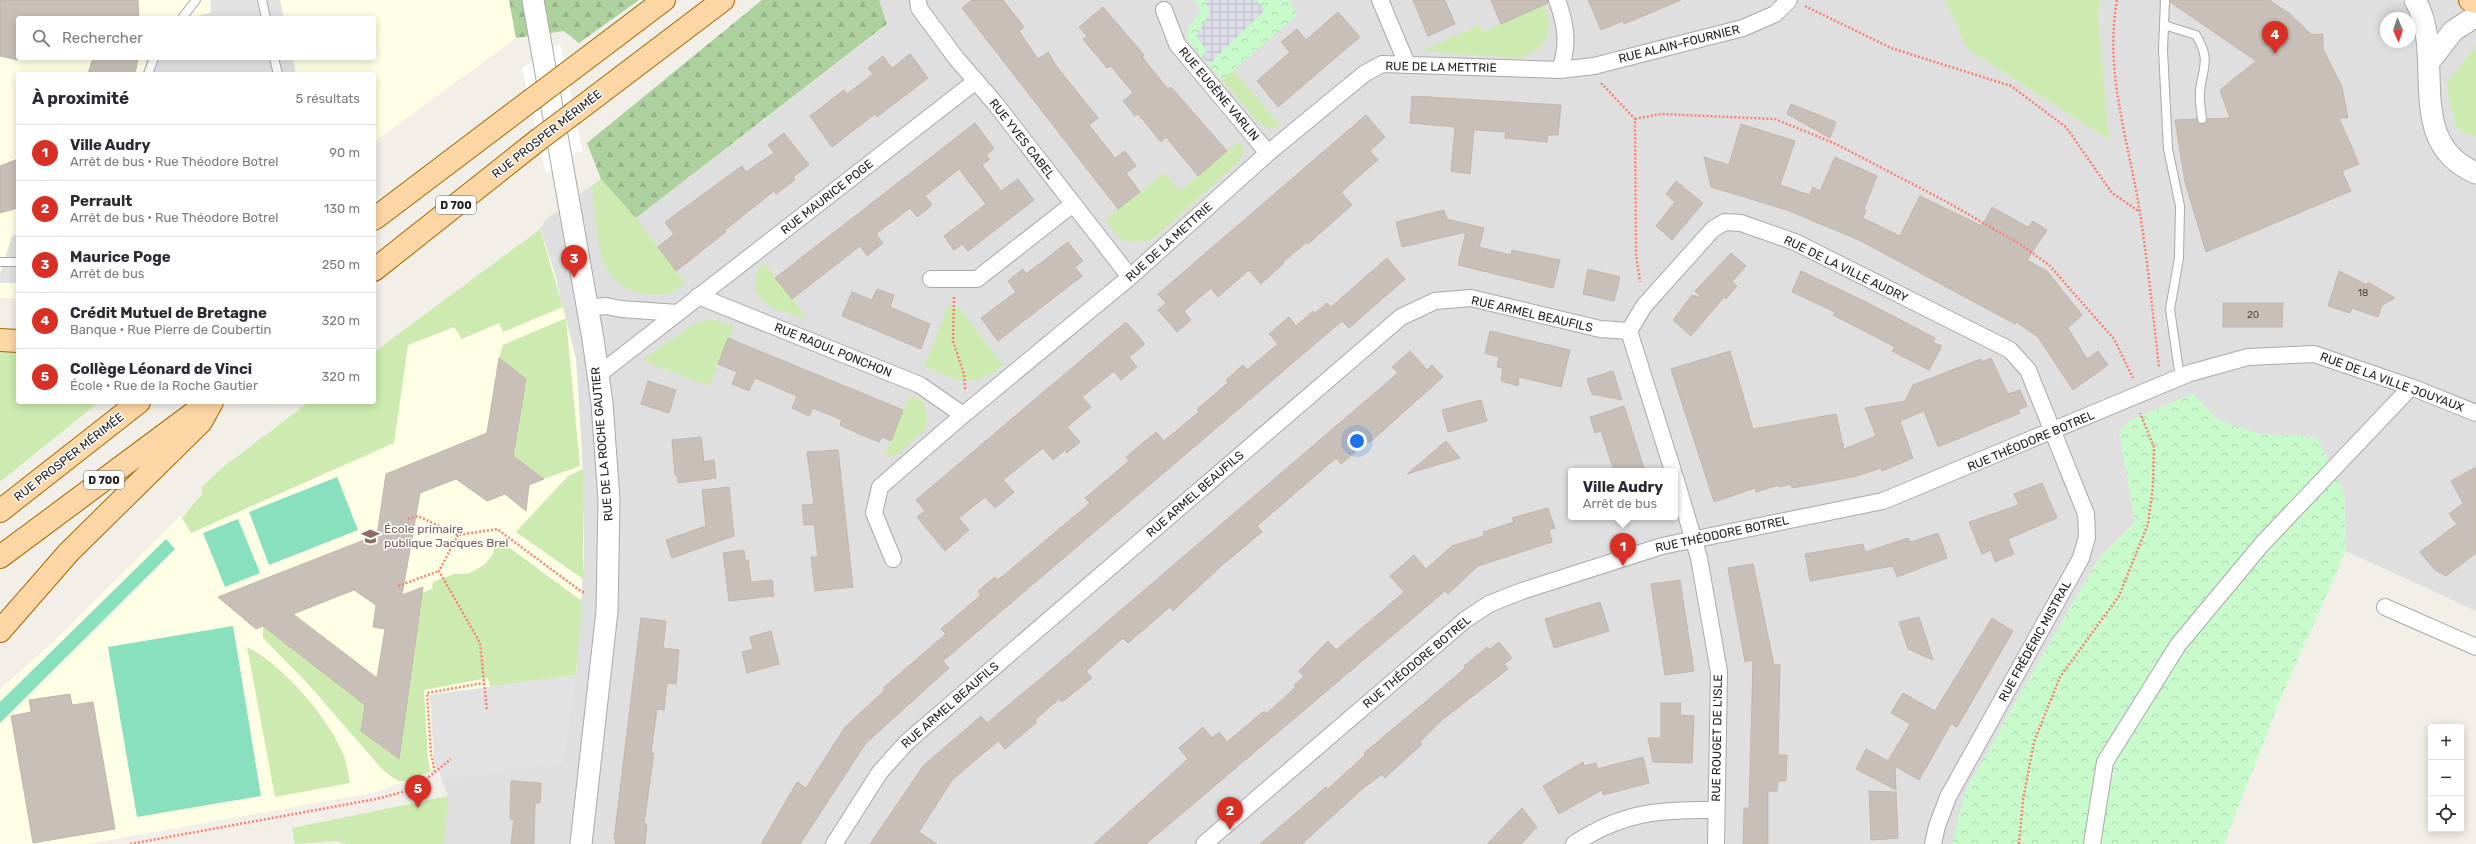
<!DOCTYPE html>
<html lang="fr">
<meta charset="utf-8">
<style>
:root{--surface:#fff;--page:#f7f7f7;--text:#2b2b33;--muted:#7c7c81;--line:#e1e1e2;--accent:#d93025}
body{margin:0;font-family:Rubik,sans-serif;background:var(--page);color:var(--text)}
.controls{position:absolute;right:12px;bottom:12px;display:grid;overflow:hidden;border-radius:4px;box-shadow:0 2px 10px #0003}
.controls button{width:36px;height:36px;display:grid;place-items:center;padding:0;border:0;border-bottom:1px solid var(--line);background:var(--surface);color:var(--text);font:20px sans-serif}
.compass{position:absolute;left:2380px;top:12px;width:36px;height:36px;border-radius:50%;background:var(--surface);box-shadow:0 2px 10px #0003;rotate:177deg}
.you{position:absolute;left:1357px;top:441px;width:14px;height:14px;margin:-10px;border:3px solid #fff;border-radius:50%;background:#1a73e8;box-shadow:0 0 0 6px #1a73e833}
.badge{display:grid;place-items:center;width:26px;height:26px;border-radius:50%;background:var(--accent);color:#fff;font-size:13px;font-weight:700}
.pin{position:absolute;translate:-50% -33px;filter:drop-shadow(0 1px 2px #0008)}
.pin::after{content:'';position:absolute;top:21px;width:14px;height:12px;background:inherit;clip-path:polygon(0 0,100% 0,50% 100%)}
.popup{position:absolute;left:1568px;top:468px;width:110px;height:52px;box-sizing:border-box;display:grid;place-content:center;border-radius:4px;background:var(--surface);filter:drop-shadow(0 1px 3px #0005);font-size:13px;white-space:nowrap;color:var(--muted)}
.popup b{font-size:15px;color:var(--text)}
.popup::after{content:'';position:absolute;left:50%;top:100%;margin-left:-8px;border:8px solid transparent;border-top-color:var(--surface)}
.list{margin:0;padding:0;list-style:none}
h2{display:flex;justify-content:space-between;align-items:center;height:52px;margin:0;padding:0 16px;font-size:17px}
h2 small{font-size:13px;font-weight:400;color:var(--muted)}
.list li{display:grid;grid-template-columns:26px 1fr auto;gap:12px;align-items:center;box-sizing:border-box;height:56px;padding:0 16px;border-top:1px solid var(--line)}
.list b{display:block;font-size:15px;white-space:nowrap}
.list p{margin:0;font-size:13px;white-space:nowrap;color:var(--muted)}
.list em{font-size:13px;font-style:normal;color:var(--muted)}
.icon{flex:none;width:22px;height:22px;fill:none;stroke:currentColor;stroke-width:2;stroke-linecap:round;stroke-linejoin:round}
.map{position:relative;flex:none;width:2476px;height:844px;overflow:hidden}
.search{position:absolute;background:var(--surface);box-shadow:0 2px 10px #0003;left:16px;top:16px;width:360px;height:44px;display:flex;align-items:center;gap:10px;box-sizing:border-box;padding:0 14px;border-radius:4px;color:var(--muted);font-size:15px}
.panel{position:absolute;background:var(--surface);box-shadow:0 2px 10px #0003;left:16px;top:72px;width:360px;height:332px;border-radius:4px}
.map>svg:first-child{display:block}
.residential{fill:#e0dfdf;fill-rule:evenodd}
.education{fill:#ffffe5;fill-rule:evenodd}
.grass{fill:#cdebb0}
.forest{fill:url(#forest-firs)}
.park{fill:url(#park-crowns)}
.pitch{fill:#88e0be}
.parking{fill:#e2e2e2}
.plaza{fill:url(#plaza-grid)}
.pier{fill:#fff}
.building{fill:#c7bfb8;stroke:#c4b6ab;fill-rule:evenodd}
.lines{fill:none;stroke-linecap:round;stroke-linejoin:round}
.service-casing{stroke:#a9a9a9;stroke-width:10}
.minor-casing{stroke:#a9a9a9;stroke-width:18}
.tertiary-casing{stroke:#a9a9a9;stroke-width:23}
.primary-casing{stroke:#a06b00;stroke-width:24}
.path{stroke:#fa8072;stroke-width:2.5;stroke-dasharray:2 2;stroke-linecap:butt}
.service{stroke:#fff;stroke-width:8}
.minor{stroke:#fff;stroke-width:16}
.tertiary{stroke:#fff;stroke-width:21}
.primary{stroke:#fcd6a4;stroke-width:22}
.primary-bridge-casing{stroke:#a06b00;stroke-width:24;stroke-linecap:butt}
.primary-bridge{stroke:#fcd6a4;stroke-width:22}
.labels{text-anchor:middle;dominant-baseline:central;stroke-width:3;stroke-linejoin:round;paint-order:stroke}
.number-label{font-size:10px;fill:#4b4948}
.shield{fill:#fff;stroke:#646464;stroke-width:1}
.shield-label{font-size:11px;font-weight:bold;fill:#222}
.street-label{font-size:12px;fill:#222;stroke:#fff}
.education-label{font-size:12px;fill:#785e54;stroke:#fff;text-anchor:start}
</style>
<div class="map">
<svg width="2476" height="844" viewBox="0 0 2476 844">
<defs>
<pattern id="forest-firs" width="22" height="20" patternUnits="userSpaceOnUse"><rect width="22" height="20" fill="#add19e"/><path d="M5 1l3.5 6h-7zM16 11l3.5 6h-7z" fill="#95b388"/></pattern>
<pattern id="park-crowns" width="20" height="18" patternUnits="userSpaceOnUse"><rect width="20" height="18" fill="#c8facc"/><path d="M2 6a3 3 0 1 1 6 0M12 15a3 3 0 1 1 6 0" fill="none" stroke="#acd6af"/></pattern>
<pattern id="plaza-grid" width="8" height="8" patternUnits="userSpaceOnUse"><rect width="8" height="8" fill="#dddde8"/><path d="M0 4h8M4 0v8" fill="none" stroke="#bdbdc7"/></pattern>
</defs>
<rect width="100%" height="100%" fill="#f2efe9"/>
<path class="residential" d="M879,0h1066l22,49 142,91 -11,-126 3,-14h368l7,2v43l-30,40 10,43 20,10v473l-130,-60 -2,-60 -28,-54 -57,-3 -43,-15 -23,-25 -64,27 -10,11 16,90 -36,36 -76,131 -58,103 -13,52h-1508l4,-48 -14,-36 56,-73 86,-12 8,-120 -2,-100 -28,-184 -14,-42 6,-10 55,-40 35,39 251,-193zM2386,18h24v24h-24zM1571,471h104v46h-104z"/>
<path class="education" d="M0,0h509l7,38 -142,104v-68h-356v224h-18zM18,18h356v40h-356z
M540,229l14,42 22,88 6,96 2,100 -8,120 -146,20 4,65 -3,11 -54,21 -290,52h-87v-155l50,-44 129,-128h3l20,-23v-7l21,-20 86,-65h65v-50z"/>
<path class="grass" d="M1289,0l8,15 -64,55 48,56 -12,3 -12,-8 -48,-57z
M1945,0h156l-3,14 11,126 -142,-91z
M1544,4l6,18 -5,20 -7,7 -18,9 -98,-7 57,-26 3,7z
M2476,45v93l-20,-10 -10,-43z
M1239,141l4,5 -1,13 -90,80 -10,3 -21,-2 -16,-20 59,-47 16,18z
M601,179l35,39 49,65c-4,3 -9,7 -13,9 -26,9 -61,-5 -69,-32 -7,-23 -8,-50 -11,-74z
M540,229l23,78 -60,25 -4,-9 -37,16 -8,-12 -46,18 -14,98 -203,90 -9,-15 20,-24v-7l21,-20 86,-65h65v-50z
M764,263l42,54 -3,1c-11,-4 -25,-7 -35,-13 -16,-9 -17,-30 -4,-42z
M948,306l11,1 44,58c-34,25 -43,16 -79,2z
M566,318l14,148 -36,13 -31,-23 13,-77 -27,-21 4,-13z
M711,319l23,7 -25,60 -67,-26 50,-35z
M0,348l18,2v52h81l-99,80z
M910,396l13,6 4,12 -1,14 -29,27 -13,2z
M583,469v110l-67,-47 52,-56z
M496,538l86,63 -6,74 -86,12 -2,-9 -64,12 4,69 3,12 -23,10h-9l-7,-4 -10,-8 -74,-85 -45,-46v-12l102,79 -4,26 37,28 24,-166 10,-4 1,-7 21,-8h14l16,-9 9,-11z
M247,647c36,18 82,71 97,109 3,8 4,19 6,27l-75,14z
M448,796l-4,48h-98l-11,-3 -40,3 -3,-16z"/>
<path class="forest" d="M509,0h130l-60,43 -15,-12 -48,7z
M762,0h117l8,24 -251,194 -35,-39 -14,-36z"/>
<path class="park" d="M1196,0h93l8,15 -75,65 -34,-39 -1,-11 14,-20z
M2193,394l23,25 43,15 57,3 28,54 2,60 -65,146 -57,147h-272l13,-52 58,-103 76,-131 36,-36 -16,-90 10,-11z"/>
<path class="pitch" d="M337,477l21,53 -89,35 -20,-53z
M238,519l22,54 -35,14 -22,-54z
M166,539l9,10 -175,174v-21z
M233,626l28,170 -124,21 -29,-170z"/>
<path class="parking" d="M210,0h70l4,18h-97l24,-5z
M147,58h146l3,16h-153z
M18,232v51h-18v-8l12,-39z
M576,675l-12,89 -122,15 -8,-19 -4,-65z"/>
<path class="plaza" d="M1205,0h51l9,10 -56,54 -7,-7 5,-6 -11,-15 14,-23z"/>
<path class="pier" d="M560,44l23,109 -6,-2 -31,23 -24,-106z"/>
<path class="building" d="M0,0h138l1,18h-121v42l-18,-4z
M972,0h31l21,27 -5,4 19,28 10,-7 9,15 41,51 -9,7 26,33 10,-7 11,15 -10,7 14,19 -22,17 -156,-201z
M1413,0h32l10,24 -27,12z
M1491,0h57v3l-47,21z
M1588,0h93l-57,24 -1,-3 -22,9z
M2170,0h99l20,13 23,22 11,-1v15l19,38 6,31h-9l20,46 -17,7 9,20 -145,61 -21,-70 -10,-62 22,-1 5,5 5,-5 23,-1 -10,-28 36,-29 -86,-59z
M1103,7l41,48 -2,2 26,32 3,-2 56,64 -29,25 -32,-39 -5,5 -23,-28 -3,2 -12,-15 10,-8 -22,-27 -4,2 -24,-29 4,-3 -8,-9z
M1338,12l22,25 -82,70 -21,-26 33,-29 -9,-10 16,-13 9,11z
M910,54l18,24 -51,39 -2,-3 -43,33 -22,-31 34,-26 3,4 26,-20 -5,-6 15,-12 9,12z
M93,58h45l-3,16h-47z
M1412,96l149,9 -3,30h-10l-1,7 -42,-4 1,-6 -32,-2 -4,44 -19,-3 4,-44 -45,-4z
M1791,104l45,18 -6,16 -43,-24z
M1366,115l19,22 -15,14 8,9 -37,32 11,13 -44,39 -1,-2 -24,20 1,1 -23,21 -12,-14 -31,27 -7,-9 -27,23 7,9 -14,12 -19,-22 8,-7 -8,-9z
M975,123l19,25 -8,7 4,4 -8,6 19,26 17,-12 16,21 -66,51 -6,-7 -8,6 -10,-14 42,-32 -27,-35 -34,27 7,9 -7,6 -8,6 -7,-9 -34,26 7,9 -16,13 -7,-10 -68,53 -17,-21z
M1741,124l54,17 -15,44 30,10 3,-8 7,4 15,-34 42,19 -13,33 2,1 -3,8 37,18 20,-40 62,30 10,-19 36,20 5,-6 14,9 -20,30 20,11 35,44 -14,13 19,31 11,-8 10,14 -35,25 -35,-53 -22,-15 -1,2 -156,-84 -72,-30 -76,-23 -7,-30 25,8z
M784,133l25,32 -16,12 2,3 -19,14 -2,-3 -49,39 1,2 -50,39 -18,-24 16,-13 -9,-12 77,-56 4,6 28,-19 -6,-8z
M18,159v49l-18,5v-47z
M1676,181l27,22 -31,37 -16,-14 19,-24 -9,-8z
M1444,210l3,9 37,9 -5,19 32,8 1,-5 48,10 -7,28 -95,-23 8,-33 -64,15 -6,-25z
M1068,242l15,19 -8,6 7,9 -84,65 -17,-23 35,-26 -8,-11 15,-12 3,5z
M1731,253l15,13 -14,16 5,4 -11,13 -2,-2 -33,39 -18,-16 19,-25 10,3 -7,-7z
M1387,258l18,21 -56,49 -7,-7 -399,340 6,7 -83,75 -66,101h-39l36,-62 9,6 39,-61 40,-37 -2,-2 63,-54 -5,-5 40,-34 -3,-4 17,-14 3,3 92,-77 -5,-5 44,-37 -3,-4 30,-25 8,9 35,-29 -2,-3 31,-26 -2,-3 17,-15 4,5 31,-26 -9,-10 20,-17 7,9 17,-15 2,2 12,-10 4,4z
M1588,269l32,8 -6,24 -31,-7z
M1801,271l65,31 69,36 -2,4 9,4 -13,24 -37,-19 3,-4 -62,-32 2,-3 -43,-20z
M2339,271l28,14 1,-3 27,16 -13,7 -4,12 -26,-9 -2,5 -22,-7z
M877,289l17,6 -4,12 40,17 -9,25 -79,-33 10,-24 20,8z
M2223,303h60l-1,24h-59z
M1126,322l19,22 -16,13 8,10 -16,13 -7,-9 -32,26 9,10 -24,20 13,15 -13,11 -2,-3 -12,10 -10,-12 -40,32 11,12 -9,8 -10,8 -10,-11 -26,21 10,12 -24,21 -28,-34 8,-6 -9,-11z
M1490,331l80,19 -9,37 -42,-10 -1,9 -17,-5 2,-13 -6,-1 2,-10 -14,-4z
M728,338l175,72 -12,31 -9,-4 -3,5 -20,-8 -19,-9 2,-5 -29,-12 -4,8 -17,-8 5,-12 -42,-18 -6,13 -17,-7 5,-12 -19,-8z
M1410,351l17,19 5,-5 11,12 -74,66 -1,-2 -27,23 -5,-6 -79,68 5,6 -41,34 -48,45 -3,-4 -42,36 -5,-5 -37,33 6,7 -30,24 -3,-3 -24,21 2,2 -32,27 -7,-8 -46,39 -33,52 18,12h-67l53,-78 58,-50 6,7 72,-60 339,-290 -6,-6z
M1730,351l23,78 83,-15 8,35 32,-13 -11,-28 40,-7 8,-16 68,-26 1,3 9,-4 17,36 12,-4 7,16 -9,4 2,3 -82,34 -14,-36 -24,10 13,37 -31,13 -1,-3 -28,9 -61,11 -1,-4 -12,3v-2l-23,7 -1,-4 -41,14 -43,-133z
M499,358l27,21 -13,77 31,23 -15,6 -3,26 -21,-17 -18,7 -31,-22 -36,14 -18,102 21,-8 -24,172 -38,-28 4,-26 -102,-79 -7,3 -38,-32 159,-62 9,-61 101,-41zM354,590l22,15 -3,22 12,2 -8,49 -84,-64z
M1613,371l9,29 -30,-6 -5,-15z
M648,381l28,9 -7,23 -28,-9z
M1481,400l6,21 -39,11 -6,-22z
M1624,406l10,31 11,34h-31l-13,-40 -6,2 -5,-16z
M701,437l3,25 10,-2 2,18 -38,5 -1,-8h-2l-3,-35z
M1446,441l14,17 -53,16z
M838,450l15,137 -38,4 -4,-34h7l-4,-33 -10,1 -2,-20 12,-1 -7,-52z
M2476,467v86l-30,23 -11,-6 -15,-18 37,-28 -8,-10 14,-11 -12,-22z
M2042,483l15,35 -49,21 6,15 -19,8 -4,-12 -9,4 -13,-32 50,-17 -5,-11z
M729,487l5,49 -62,22 -6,-18 40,-14 -4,-36z
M1548,508l7,20 -6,2 3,12 -74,24 -30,28 -3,-3 -299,253h-52l94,-85 -9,-11 24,-21 9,11 7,-6 8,10 37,-31 2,3 30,-27 -2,-2 10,-8 -5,-6 29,-30 8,9 68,-58 -14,-16 24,-21 12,14 26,-23 32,-10 -1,-4 31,-10 -2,-4z
M1938,533l9,25 -50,19 -4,-11 -83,15 -5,-27 58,-10 2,8 43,-14 2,4z
M744,550l1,10h3l3,22 21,-2 2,16 -45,5 -6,-48z
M1753,564l21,101 6,-1 -2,91h9l-1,26h-8l-1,10h-9v53h-25l1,-36h5l4,-148 -8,2 -17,-94z
M1680,580l14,91 -29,4 -14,-91z
M1600,602l9,29 -55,17 -9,-29z
M1919,617l14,43 -25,-11 -9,-27z
M641,618l25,3 -3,27 16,2 -3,34 -9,-1 -3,27 -7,-1 -6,44h3l-10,71h3l-2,20h-30l1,-5h-2z
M1992,618l21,13 -56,96 -6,-3 -32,56 -24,-14 1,24 -40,-21 10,-20 22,12 22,-37 -19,-11 12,-20 32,18z
M771,631l8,33 -32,9 -5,-21 11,-3 -3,-12z
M1499,642l13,16 -8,6 4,5 -66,51 -22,22 2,2 -37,34 -3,-4 -22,17 -58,53h-42l66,-57 2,2 37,-34 -1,-2 78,-65 23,-20 -1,-2 23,-19 3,2z
M70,694l2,11 21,-3 22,127 -82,14 -22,-127 20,-4 -2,-12z
M1661,703h20l-1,12 14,1 -2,47 -39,-1 -5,-24h13z
M1643,757l6,26 -46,12 -1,-5 -43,24 -16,-28 40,-24 1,4 12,-3 1,6z
M511,781l30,2 -1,20h-5l-1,41h-23l3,-25h-4z
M1869,791l27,1 2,46 -27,2z
M1522,808l15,19 -16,17h-34z"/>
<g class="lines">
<defs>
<path id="service" d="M262,0l4,18
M2165,0l-2,50 5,99 12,57 -1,52 -9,51 10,69
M182,18l14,-18
M2164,25l32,10c15,26 7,30 4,56 -1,9 1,19 2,28
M274,58l4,16
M148,74l6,-16
M0,262h18"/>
<path id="minor" d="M918,0l1,8 37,50 38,44 136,175
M1380,0l27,64
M1557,0c9,24 12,45 3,70
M1164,10l13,34 91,109
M931,279h46l96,-75
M698,296l222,89 43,30
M587,308l19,-2 15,3 57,4
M1629,331l15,-25 69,-77 12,-7 16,1 54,19 215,108 18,20 58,144 1,23 -6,21 -133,239 -11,29 -4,18
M1629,331l44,140
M598,375l378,-294
M1675,477l24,81 20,114 -3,172
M893,559l-19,-46 6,-26 83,-72 167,-138 138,-124 96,-79 18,-10 178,6 34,-4 149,-38 32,-14 14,-14
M2385,607l91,40
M834,844l46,-72 27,-30 494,-425 34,-16 36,-3 129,31 29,2
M1204,844l261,-224 24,-16 33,-13 140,-45 221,-45 307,-128 58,-16 66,-3 97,33 65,26
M1574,844c48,-32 86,-35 142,-34
M2092,844l13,-82 73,-117 84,-101 149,-157"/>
<path id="tertiary" d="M533,0l60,339 9,64 7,97 -2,111 -26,233
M2415,0c32,54 -13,142 61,173
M2429,62l24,-31 23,-15"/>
<path id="primary" d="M2470,0l6,2
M566,74l98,-74
M574,113l149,-113
M374,219l156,-118
M374,270l164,-130
M0,340l18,1
M0,511l139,-109
M0,557l195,-145
M0,631l69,-79 132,-130 11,-20"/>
</defs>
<use href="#service" class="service-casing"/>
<use href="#minor" class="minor-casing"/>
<use href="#tertiary" class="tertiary-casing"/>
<use href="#primary" class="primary-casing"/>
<path class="path" d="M2117,0c-13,73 12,142 23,213 8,51 13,103 19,154
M1805,6l86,42 120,38 55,41 46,66 28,19
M1601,83l34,36 1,136 4,27
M1635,119l26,-5 114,5 61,25 111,58 73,42 29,21 65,74 19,39
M954,297l-1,44 11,33 1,16
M408,519l10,-3 40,19 39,-6 85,63h4
M458,535l-19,36 41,72 7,68
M398,586l41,-15
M435,772l-4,-18 -4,-61 56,-10
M130,844l246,-45 38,-10 37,-30
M2019,844l4,-44 11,-58 26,-65 59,-81 29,-72 5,-37 1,-40 -14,-34"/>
<use href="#service" class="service"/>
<use href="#minor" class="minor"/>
<use href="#tertiary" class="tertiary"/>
<use href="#primary" class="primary"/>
<defs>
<path id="primary-bridge" d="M530,101l36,-27
M538,140l36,-27"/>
</defs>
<use href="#primary-bridge" class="primary-bridge-casing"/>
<use href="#primary-bridge" class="primary-bridge"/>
</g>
<defs>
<symbol id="school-bare" viewBox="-9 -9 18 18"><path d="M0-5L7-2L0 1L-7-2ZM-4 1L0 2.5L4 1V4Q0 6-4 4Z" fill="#8d6e63" stroke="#fff" stroke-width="2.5" paint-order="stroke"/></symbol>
</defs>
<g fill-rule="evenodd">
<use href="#school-bare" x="358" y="524" width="25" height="25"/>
</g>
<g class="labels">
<g class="number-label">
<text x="2363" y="293">18</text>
<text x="2253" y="315">20</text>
</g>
<g class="shield">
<rect x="436" y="196" width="40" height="18" rx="3"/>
<rect x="84" y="471" width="40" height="18" rx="3"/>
</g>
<g class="shield-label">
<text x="456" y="205">D 700</text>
<text x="104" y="480">D 700</text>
</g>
<g class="street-label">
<text transform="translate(1679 44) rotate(-14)">RUE ALAIN-FOURNIER</text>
<text transform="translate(1441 67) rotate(1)">RUE DE LA METTRIE</text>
<text transform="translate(1219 94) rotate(50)">RUE EUGÈNE VARLIN</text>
<text transform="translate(547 134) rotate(-38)">RUE PROSPER MÉRIMÉE</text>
<text transform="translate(1022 139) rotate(52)">RUE YVES CABEL</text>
<text transform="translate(827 197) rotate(-38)">RUE MAURICE POGE</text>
<text transform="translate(1169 242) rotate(-42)">RUE DE LA METTRIE</text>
<text transform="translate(1846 269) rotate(26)">RUE DE LA VILLE AUDRY</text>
<text transform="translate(1532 314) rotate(13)">RUE ARMEL BEAUFILS</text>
<text transform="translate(833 350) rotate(22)">RUE RAOUL PONCHON</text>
<text transform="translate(2392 382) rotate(20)">RUE DE LA VILLE JOUYAUX</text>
<text transform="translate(2031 441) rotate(-23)">RUE THÉODORE BOTREL</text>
<text transform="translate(602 444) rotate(-95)">RUE DE LA ROCHE GAUTIER</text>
<text transform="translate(69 457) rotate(-38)">RUE PROSPER MÉRIMÉE</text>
<text transform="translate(1195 494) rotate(-41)">RUE ARMEL BEAUFILS</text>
<text transform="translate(1722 534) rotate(-12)">RUE THÉODORE BOTREL</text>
<text transform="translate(2035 641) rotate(-61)">RUE FRÉDÉRIC MISTRAL</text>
<text transform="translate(1417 662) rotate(-40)">RUE THÉODORE BOTREL</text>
<text transform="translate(950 705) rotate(-41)">RUE ARMEL BEAUFILS</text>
<text transform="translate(1717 738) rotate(-89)">RUE ROUGET DE L'ISLE</text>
</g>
<g class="education-label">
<text x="384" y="529">École primaire<tspan x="384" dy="14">publique Jacques Brel</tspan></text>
</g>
</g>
</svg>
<div class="controls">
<button>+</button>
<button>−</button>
<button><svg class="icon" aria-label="locate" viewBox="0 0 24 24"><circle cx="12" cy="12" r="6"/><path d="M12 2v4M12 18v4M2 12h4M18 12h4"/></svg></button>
</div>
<svg class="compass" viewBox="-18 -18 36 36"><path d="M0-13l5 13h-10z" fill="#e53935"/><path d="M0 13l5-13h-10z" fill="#7c7c81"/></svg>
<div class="you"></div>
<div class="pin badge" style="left:1623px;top:566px">1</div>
<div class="popup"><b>Ville Audry</b>Arrêt de bus</div>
<div class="pin badge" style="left:1230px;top:830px">2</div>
<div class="pin badge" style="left:574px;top:278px">3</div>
<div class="pin badge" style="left:2275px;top:54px">4</div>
<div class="pin badge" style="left:418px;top:808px">5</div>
<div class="search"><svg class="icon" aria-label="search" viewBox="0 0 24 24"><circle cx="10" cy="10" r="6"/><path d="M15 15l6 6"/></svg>Rechercher</div>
<section class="panel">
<h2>À proximité<small>5 résultats</small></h2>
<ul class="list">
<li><span class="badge">1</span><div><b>Ville Audry</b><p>Arrêt de bus · Rue Théodore Botrel</p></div><em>90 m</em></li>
<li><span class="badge">2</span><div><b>Perrault</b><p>Arrêt de bus · Rue Théodore Botrel</p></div><em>130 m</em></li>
<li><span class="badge">3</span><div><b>Maurice Poge</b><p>Arrêt de bus</p></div><em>250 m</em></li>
<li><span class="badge">4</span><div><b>Crédit Mutuel de Bretagne</b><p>Banque · Rue Pierre de Coubertin</p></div><em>320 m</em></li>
<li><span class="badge">5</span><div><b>Collège Léonard de Vinci</b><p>École · Rue de la Roche Gautier</p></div><em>320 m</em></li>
</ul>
</section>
</div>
